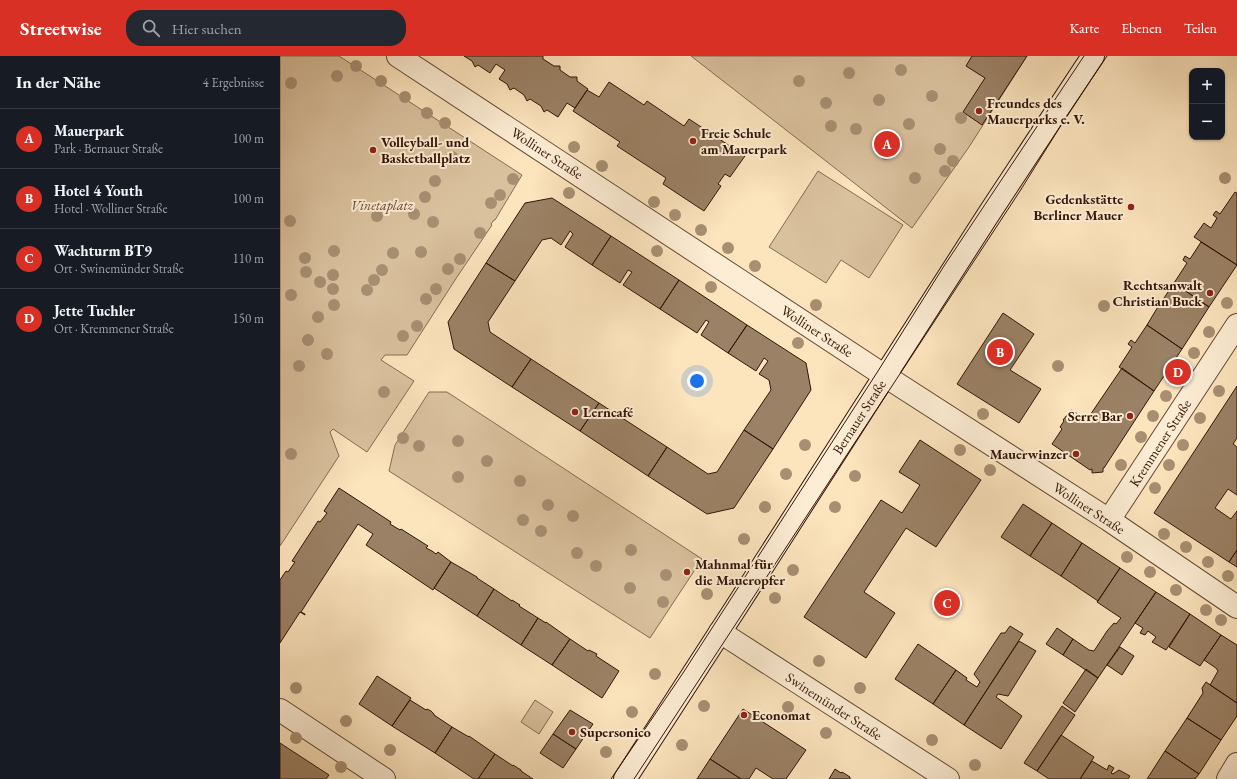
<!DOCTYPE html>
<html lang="de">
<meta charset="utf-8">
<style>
:root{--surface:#171b24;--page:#242831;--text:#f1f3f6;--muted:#9ea1a6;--line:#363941;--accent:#d93025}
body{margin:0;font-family:"EB Garamond",serif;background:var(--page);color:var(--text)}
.controls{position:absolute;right:12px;top:12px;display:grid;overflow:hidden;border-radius:8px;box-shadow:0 1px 3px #0004}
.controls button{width:36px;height:36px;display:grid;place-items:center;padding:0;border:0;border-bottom:1px solid var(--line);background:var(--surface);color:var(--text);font:20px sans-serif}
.you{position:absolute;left:417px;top:325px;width:14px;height:14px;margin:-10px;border:3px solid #fff;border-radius:50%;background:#1a73e8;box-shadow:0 0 0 6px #1a73e833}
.badge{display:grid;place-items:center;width:26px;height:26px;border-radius:50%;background:var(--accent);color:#fff;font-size:13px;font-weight:700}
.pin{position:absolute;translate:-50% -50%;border:2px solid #fff;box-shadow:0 1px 4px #0006}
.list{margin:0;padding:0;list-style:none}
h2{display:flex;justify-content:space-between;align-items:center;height:52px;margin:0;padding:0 16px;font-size:17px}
h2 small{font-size:13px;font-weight:400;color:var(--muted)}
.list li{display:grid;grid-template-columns:26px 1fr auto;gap:12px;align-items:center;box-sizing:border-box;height:60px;padding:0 16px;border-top:1px solid var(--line)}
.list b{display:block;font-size:15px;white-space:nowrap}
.list p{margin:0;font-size:13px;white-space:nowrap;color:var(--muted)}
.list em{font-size:13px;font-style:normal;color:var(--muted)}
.icon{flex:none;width:22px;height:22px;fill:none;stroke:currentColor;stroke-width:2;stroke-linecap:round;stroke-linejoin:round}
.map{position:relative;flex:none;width:957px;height:723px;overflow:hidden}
header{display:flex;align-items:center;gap:24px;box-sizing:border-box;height:56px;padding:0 20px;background:var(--accent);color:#fff}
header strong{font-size:19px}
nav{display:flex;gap:22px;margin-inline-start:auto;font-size:14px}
.search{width:280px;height:36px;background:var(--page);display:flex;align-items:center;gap:10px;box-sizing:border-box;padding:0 14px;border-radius:16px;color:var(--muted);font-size:15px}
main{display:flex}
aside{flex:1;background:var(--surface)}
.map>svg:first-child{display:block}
.green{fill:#dac19e;stroke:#866b52}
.building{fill:#9b8165;stroke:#321506}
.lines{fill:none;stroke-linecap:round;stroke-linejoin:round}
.street-casing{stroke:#644934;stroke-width:24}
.secondary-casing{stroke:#321506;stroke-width:24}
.street{stroke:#fdedd4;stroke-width:22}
.secondary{stroke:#fdedd4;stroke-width:22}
.tram{stroke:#321506;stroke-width:1}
.tree{fill:#a88f72}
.poi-dot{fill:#8f2418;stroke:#fdedd4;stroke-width:1.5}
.labels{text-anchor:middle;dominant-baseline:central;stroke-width:4;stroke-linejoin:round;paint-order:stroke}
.poi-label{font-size:14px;font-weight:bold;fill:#321506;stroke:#fdedd4;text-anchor:start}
.street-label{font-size:14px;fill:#321506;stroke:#fdedd4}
.park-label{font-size:14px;font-style:italic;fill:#644934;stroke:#fdedd4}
</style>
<header>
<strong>Streetwise</strong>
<div class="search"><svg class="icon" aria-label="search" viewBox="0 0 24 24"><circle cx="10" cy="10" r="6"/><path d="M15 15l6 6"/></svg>Hier suchen</div>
<nav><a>Karte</a><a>Ebenen</a><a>Teilen</a></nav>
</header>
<main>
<aside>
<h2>In der Nähe<small>4 Ergebnisse</small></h2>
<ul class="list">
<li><span class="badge">A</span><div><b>Mauerpark</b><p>Park · Bernauer Straße</p></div><em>100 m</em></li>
<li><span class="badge">B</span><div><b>Hotel 4 Youth</b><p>Hotel · Wolliner Straße</p></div><em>100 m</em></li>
<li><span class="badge">C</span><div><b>Wachturm BT9</b><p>Ort · Swinemünder Straße</p></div><em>110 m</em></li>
<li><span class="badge">D</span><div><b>Jette Tuchler</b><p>Ort · Kremmener Straße</p></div><em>150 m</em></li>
</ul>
</aside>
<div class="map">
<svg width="957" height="723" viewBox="0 0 957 723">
<rect width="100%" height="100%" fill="#fce4bd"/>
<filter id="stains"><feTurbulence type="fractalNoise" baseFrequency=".005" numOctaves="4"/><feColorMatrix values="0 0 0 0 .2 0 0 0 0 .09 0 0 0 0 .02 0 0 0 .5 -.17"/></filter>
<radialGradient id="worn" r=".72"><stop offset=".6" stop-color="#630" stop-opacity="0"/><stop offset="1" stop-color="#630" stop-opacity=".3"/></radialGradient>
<path class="green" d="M0,0h59l183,119 -27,45h-1l-3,4 1,1 -37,55 -48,75h-22l-4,5 33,21 -47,71 -34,-23 -3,3 9,24 -59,90z
M411,0h336l-58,91 -57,81z
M538,115l85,54 -34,53 -28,-18 -15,23 -57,-36z
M149,336h18l255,167 -52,79 -261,-167 6,-26z
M255,644l18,12 -14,22 -18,-12z"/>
<path class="building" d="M184,0h79v3l11,7h6v4l10,7h7v4l11,8 -13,19 -8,-5 -9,14 -11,-7 -3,2 -3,-6 -11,-7 -3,2 -3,-6 -10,-7 -4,2 -3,-6 -8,-5 6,-9 -9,-6 -6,9 -12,-8 -3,2 -3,-6z
M692,0h55l-45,69 -19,-13 22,-34 -19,-12z
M329,26l35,23 3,-4 37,25 5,-7 56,37 -15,21 -5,-3 -7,10 3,2 -17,25 -41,-27 3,-6 -49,-32 3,-4 -47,-31 14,-21 12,7z
M955,136l2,1v72l-43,-28 10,-14 7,5 6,-10 -4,-3 3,-4 4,3z
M272,142l59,38 -19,29 -27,-18 8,-13 -3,-3 -9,14 -10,-7 -9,2 -27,41 -29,-18 39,-60z
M331,180l68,44 -19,29 -37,-24 9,-13 -4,-2 -8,13 -28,-18z
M921,186l36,23 -28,42 -35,-24 13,-20 -4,-3 2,-4 5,3z
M206,207l29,18 -27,41 2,10 41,27 -19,28 -58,-38 -6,-27z
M399,224l68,45 -19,28 -27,-18 8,-13 -3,-2 -9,13 -37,-24z
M894,227l35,24 -27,42 -35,-24 12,-20 -4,-2 3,-5 4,3z
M723,257l31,21 -24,36 31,19 -22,34 -62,-39z
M467,269l59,38 5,27 -38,59 -29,-19 27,-40 -2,-10 -10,-6 9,-13 -4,-3 -8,13 -28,-18z
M867,269l35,24 -28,42 -35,-24 13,-20 -4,-3 3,-4 4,3z
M251,303l68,44 -19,28 -68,-44z
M842,312l32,23 -50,77h-1v4l-11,1v-4l-2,1 -38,-26 10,-15 -2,-2 4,-6 -1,-1 8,-10 10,6 -1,2 6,3z
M957,330v52l-4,6 4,3v48l-9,-6 -13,19 16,11 6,-8v39l-8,12 -75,-49z
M319,347l68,44 -19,29 -68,-45z
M464,374l29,19 -39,59 -27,6 -59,-38 19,-29 41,27 9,-2z
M640,384l61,40 -45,67 -30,-19 -42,64 31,21 -29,45 -62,-41 77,-117 21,13 18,-28 -21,-13z
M59,432l52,34 -1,2 10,6 1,-1 27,17 -2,2 6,3 4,3 2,-2 13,10 -18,28 -67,-45 7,-11 -15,-10 -57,88 4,2v1l-5,-3 -20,31v-63l6,-9 2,1 7,-10 -3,-1 26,-40 2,1 4,-5 3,-4 -3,-2z
M743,448l29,19 -22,33 -29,-19z
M772,467l30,20 -21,33 -31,-20z
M802,487l38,25 -22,33 -37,-25z
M957,494v17l-8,-5z
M171,506l26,15v1l17,11 -17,27 -43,-28z
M840,512l36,24 -58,86 -35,-23 10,-16 16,11 5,1 13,-20 7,-8 2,1 5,-6 -24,-16z
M214,533l18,12v-1l8,5 -1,1 19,12 -17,27 -44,-29z
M876,536l34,22 -24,36 -14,-8 4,-5 -8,-6 -3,4 -5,-2 3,-5 -8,-5z
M910,558l31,21 -21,31 -31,-19z
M258,562l8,5v-1l24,17 -18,26 -31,-20z
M730,570l13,8 -59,91 -31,-21 23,-34 11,8 -1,2 11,7 3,-5 -6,-8 27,-41h4z
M777,572l16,11 -10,16 -17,-11z
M941,579l16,10v58l-27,-18 8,-14 -2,-3 -12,-8z
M290,583l18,12 1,-1 8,4 -1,2 23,15 -17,27 -50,-33z
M739,585l17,10 -28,45 -10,-2 -2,3 26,19 -21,33 -37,-24z
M638,588l38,26 -23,34 -38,-25z
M840,591l14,9 -12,19 -15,-10z
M806,613l12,9 -23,34 -12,-9z
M97,620l34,22 -19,28 -33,-22z
M926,626l31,21v13l-16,24 -34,-22 16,-25 -1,-5z
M130,644l16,10 1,-1 4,2 3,3v1l18,12 -17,26 -43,-27z
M782,650l13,9 -38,56 -13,-8z
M463,653l63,41 -20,29h-13l-17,-11 -7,11h-8l-31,-20z
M290,654l23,14 -17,25 -23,-15z
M907,662l34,22 -22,34 -34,-23z
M172,671l17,10v-1l26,18 -17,25h-4l-39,-26z
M273,678l23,15 -13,19 -23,-15z
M781,679l33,22 -14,22h-31l-12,-8z
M0,687l49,32 -3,4h-46z
M885,695l34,23 -4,5h-48z
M215,698l18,12v-1l8,5v1l12,8h-55z
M430,703l31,20h-44z
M812,705l15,9 2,-5 5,3 -3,5 2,1 6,-4 11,6 -2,3h-48z
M555,713l6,4 1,-1 8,5v2h-21z"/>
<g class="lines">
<defs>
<path id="street" d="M118,0l487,320 224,144 128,87
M829,464l128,-195
M440,576l228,147
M0,654l104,69
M948,723l9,-15"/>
<path id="secondary" d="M345,723l112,-173 251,-391 105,-159"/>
</defs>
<use href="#street" class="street-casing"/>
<use href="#secondary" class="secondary-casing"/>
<use href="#street" class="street"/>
<use href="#secondary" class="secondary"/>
<path class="tram" d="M331,723l72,-106 195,-302 66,-105 140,-210
M354,723l386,-588 48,-77 39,-58"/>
</g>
<g class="tree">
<circle cx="76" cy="10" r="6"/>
<circle cx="621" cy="14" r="6"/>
<circle cx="569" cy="17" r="6"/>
<circle cx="57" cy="20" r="6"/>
<circle cx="101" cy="25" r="6"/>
<circle cx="519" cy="25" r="6"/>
<circle cx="11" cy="27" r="6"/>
<circle cx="652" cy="40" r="6"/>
<circle cx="125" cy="41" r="6"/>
<circle cx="599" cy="44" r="6"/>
<circle cx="546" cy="47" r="6"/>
<circle cx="147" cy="57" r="6"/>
<circle cx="681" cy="62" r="6"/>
<circle cx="165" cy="67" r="6"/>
<circle cx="629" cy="68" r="6"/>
<circle cx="551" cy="70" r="6"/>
<circle cx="576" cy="73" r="6"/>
<circle cx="294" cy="91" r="6"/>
<circle cx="660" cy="93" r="6"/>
<circle cx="606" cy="98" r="6"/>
<circle cx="172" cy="101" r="6"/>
<circle cx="673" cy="105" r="6"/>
<circle cx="322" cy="110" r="6"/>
<circle cx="665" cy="115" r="6"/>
<circle cx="635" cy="122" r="6"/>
<circle cx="945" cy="122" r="6"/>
<circle cx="233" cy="123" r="6"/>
<circle cx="155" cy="125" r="6"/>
<circle cx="289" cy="137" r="6"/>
<circle cx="220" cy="139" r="6"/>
<circle cx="145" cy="141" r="6"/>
<circle cx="374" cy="146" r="6"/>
<circle cx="211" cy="147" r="6"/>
<circle cx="134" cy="158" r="6"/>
<circle cx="395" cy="159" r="6"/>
<circle cx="97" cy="160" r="6"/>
<circle cx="10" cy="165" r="6"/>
<circle cx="153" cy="166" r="6"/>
<circle cx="421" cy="174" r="6"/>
<circle cx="200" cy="177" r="6"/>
<circle cx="448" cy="192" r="6"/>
<circle cx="54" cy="195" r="6"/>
<circle cx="377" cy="195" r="6"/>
<circle cx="141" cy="196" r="6"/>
<circle cx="113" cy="197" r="6"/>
<circle cx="25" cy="202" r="6"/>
<circle cx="180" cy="203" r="6"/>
<circle cx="475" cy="210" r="6"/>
<circle cx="168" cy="213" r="6"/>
<circle cx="102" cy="214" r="6"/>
<circle cx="26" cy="216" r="6"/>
<circle cx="53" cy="219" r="6"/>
<circle cx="94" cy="224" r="6"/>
<circle cx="40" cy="226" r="6"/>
<circle cx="431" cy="231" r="6"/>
<circle cx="53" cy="233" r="6"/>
<circle cx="156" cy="233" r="6"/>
<circle cx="87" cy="234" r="6"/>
<circle cx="11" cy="239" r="6"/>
<circle cx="146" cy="243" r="6"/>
<circle cx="947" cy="247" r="6"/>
<circle cx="54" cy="249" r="6"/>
<circle cx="536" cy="249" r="6"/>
<circle cx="824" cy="250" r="6"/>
<circle cx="38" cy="261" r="6"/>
<circle cx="137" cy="270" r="6"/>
<circle cx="929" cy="276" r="6"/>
<circle cx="123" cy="280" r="6"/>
<circle cx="28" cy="284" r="6"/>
<circle cx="518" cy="287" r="6"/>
<circle cx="914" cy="297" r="6"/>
<circle cx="47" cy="298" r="6"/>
<circle cx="19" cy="310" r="6"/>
<circle cx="778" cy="310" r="6"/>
<circle cx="899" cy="321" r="6"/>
<circle cx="939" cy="335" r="6"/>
<circle cx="104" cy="336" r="6"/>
<circle cx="886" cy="340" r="6"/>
<circle cx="703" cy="358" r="6"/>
<circle cx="873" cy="360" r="6"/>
<circle cx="920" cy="362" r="6"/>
<circle cx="861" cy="381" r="6"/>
<circle cx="123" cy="382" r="6"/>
<circle cx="178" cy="385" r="6"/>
<circle cx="525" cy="389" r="6"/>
<circle cx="903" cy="389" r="6"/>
<circle cx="139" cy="390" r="6"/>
<circle cx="680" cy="394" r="6"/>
<circle cx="11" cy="398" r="6"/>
<circle cx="207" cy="405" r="6"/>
<circle cx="841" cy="409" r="6"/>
<circle cx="889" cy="409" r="6"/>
<circle cx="710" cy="414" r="6"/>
<circle cx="506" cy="418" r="6"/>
<circle cx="575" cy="420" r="6"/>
<circle cx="178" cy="421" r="6"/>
<circle cx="240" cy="425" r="6"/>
<circle cx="875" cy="432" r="6"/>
<circle cx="268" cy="449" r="6"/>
<circle cx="485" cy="451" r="6"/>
<circle cx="555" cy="451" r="6"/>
<circle cx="293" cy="460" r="6"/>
<circle cx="243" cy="464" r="6"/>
<circle cx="261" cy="475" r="6"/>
<circle cx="884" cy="478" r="6"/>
<circle cx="464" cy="483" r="6"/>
<circle cx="906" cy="491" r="6"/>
<circle cx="351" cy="494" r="6"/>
<circle cx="297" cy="497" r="6"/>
<circle cx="847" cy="501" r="6"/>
<circle cx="928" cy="506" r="6"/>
<circle cx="316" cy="510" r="6"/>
<circle cx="513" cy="514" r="6"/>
<circle cx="870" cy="516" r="6"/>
<circle cx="386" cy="519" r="6"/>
<circle cx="948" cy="520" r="6"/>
<circle cx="350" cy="532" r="6"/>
<circle cx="896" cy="534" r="6"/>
<circle cx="427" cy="538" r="6"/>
<circle cx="495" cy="542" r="6"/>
<circle cx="383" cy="546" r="6"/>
<circle cx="926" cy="554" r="6"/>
<circle cx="941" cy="564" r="6"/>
<circle cx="539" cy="605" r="6"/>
<circle cx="375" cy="618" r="6"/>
<circle cx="16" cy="632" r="6"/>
<circle cx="580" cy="632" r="6"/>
<circle cx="424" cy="650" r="6"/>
<circle cx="508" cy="651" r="6"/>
<circle cx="352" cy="656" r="6"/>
<circle cx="66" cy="665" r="6"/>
<circle cx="546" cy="677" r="6"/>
<circle cx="16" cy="682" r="6"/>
<circle cx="652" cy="684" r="6"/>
<circle cx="402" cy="689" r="6"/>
<circle cx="110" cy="694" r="6"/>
<circle cx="326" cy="696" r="6"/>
<circle cx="695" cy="709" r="6"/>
<circle cx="61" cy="711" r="6"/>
</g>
<g class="poi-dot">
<circle cx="699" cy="55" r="4"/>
<circle cx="413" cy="85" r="4"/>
<circle cx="93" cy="94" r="4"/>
<circle cx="851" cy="151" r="4"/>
<circle cx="930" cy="237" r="4"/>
<circle cx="295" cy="356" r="4"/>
<circle cx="850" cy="360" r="4"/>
<circle cx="796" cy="398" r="4"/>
<circle cx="407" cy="516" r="4"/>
<circle cx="464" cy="659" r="4"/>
<circle cx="292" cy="676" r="4"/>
</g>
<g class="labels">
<g class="poi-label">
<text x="707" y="47">Freundes des<tspan x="707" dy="16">Mauerparks e. V.</tspan></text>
<text x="421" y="77">Freie Schule<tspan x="421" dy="16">am Mauerpark</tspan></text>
<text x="101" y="86">Volleyball- und<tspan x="101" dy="16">Basketballplatz</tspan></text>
<text x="843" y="143" text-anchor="end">Gedenkstätte<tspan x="843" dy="16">Berliner Mauer</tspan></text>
<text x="922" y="229" text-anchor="end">Rechtsanwalt<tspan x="922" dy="16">Christian Buck</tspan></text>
<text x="303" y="356">Lerncafé</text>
<text x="842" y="360" text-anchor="end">Serre Bar</text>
<text x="788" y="398" text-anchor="end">Mauerwinzer</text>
<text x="415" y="508">Mahnmal für<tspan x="415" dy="16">die Maueropfer</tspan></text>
<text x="472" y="659">Economat</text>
<text x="300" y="676">Supersonico</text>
</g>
<g class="street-label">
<text transform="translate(267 97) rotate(33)">Wolliner Straße</text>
<text transform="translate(537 275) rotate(33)">Wolliner Straße</text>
<text transform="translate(579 361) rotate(-57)">Bernauer Straße</text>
<text transform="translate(880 387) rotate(-57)">Kremmener Straße</text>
<text transform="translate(809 452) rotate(33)">Wolliner Straße</text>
<text transform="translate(554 650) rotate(33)">Swinemünder Straße</text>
</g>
<g class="park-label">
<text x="102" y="149">Vinetaplatz</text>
</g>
</g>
<rect width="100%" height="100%" filter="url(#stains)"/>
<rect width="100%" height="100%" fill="url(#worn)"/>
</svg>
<div class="controls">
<button>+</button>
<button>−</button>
</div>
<div class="you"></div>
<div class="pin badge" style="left:607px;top:88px">A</div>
<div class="pin badge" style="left:720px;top:296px">B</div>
<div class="pin badge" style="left:667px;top:547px">C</div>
<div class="pin badge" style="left:898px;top:316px">D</div>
</div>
</main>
